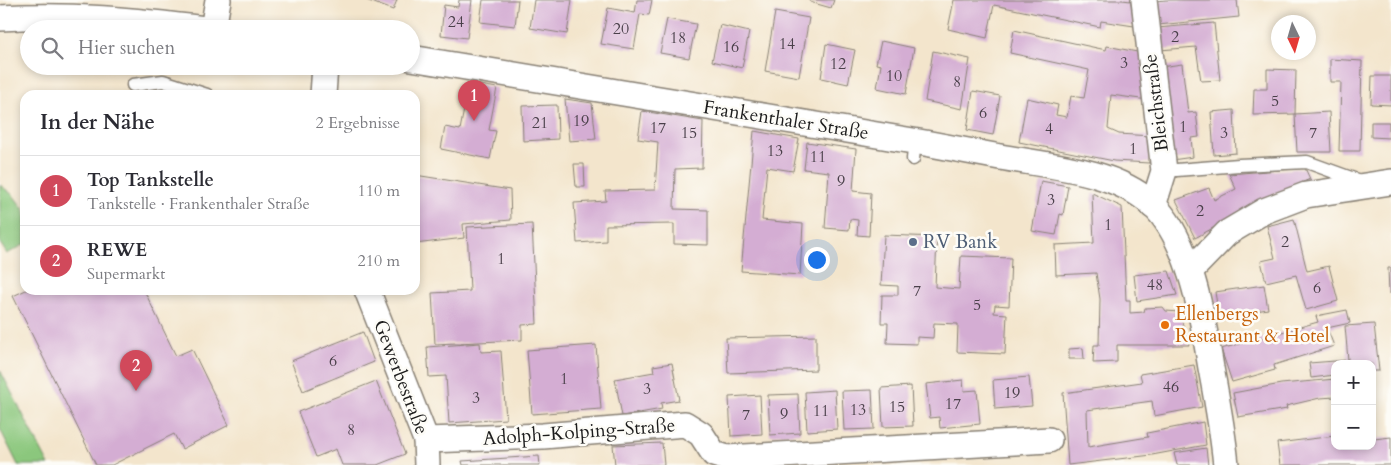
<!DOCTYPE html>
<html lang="de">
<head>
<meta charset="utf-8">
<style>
	:root { --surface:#fff; --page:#f7f7f7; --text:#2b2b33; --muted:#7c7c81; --line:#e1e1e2; --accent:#d1495b }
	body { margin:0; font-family:Cardo,serif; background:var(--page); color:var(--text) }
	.controls { position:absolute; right:15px; bottom:15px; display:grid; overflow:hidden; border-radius:10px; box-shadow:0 2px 8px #0003 }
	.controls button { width:45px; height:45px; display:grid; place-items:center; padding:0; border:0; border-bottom:1px solid var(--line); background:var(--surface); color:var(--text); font:25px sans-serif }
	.compass { position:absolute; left:1271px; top:15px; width:45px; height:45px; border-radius:50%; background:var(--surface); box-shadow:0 2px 8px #0003; rotate:175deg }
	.you { position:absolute; left:816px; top:259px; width:18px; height:18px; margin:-12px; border:4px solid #fff; border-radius:50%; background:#1a73e8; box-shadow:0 0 0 8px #1a73e833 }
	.badge { display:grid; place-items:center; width:32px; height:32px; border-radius:50%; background:var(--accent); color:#fff; font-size:16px; font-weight:700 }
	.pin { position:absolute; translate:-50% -41px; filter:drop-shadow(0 1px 2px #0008) }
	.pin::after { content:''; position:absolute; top:26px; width:18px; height:15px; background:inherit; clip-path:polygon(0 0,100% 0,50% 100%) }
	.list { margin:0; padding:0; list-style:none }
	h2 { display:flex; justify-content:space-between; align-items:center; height:65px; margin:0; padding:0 20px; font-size:21px }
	h2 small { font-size:16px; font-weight:400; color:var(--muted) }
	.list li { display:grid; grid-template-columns:32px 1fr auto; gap:15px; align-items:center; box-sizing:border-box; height:70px; padding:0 20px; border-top:1px solid var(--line) }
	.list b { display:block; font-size:19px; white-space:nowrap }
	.list p { margin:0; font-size:16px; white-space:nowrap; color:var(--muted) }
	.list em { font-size:16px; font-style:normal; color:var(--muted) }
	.icon { flex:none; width:28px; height:28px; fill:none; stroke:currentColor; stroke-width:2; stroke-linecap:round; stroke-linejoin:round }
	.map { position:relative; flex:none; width:1391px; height:465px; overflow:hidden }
	.search { position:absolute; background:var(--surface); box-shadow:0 2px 8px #0003; left:20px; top:20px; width:400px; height:55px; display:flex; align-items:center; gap:12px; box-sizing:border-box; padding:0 18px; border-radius:28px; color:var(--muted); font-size:19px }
	.panel { position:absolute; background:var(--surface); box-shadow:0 2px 8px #0003; left:20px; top:90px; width:400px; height:205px; border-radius:15px }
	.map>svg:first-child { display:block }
	.green { fill:#8bc77d; stroke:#54724c }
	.building { fill:#d4add3 }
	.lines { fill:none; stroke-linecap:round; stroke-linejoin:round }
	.lane-casing { stroke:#888074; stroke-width:15 }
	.street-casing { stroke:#888074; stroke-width:28 }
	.lane { stroke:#fff; stroke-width:12 }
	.street { stroke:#fff; stroke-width:25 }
	.service-dot { fill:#5c6f8a; stroke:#fdfcf7; stroke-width:2 }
	.food-dot { fill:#e8710a; stroke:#fdfcf7; stroke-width:2 }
	.labels { text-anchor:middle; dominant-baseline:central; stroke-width:5; stroke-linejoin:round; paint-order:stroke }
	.number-label { font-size:16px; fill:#4a404a }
	.street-label { font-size:19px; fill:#1c1c1c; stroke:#fdfcf7 }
	.service-label { font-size:19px; fill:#4e5e75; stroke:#fdfcf7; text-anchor:start }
	.food-label { font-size:19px; fill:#c56008; stroke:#fdfcf7; text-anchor:start }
</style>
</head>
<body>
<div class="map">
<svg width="1391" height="465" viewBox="0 0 1391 465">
	<rect width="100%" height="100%" fill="#fdfcf7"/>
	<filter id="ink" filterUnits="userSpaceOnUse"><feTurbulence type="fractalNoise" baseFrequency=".02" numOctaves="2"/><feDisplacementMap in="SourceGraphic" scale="10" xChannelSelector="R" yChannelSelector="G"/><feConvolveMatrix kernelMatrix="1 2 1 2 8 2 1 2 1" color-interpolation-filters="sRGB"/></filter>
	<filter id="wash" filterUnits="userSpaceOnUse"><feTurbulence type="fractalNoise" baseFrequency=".0096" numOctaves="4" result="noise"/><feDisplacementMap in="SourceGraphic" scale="20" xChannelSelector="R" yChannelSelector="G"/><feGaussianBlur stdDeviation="1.12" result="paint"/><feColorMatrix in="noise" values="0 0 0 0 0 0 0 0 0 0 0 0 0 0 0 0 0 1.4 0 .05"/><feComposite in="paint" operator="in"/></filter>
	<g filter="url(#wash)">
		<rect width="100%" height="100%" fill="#f3e5cc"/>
		<g class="green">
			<path d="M0,185L13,195L25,211V244L7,254L0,243Z"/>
			<path d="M0,370L49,465H18L0,429Z"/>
		</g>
		<g id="blocks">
			<g class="building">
				<path d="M366,0H397L393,10Z"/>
				<path d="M459,0H472L467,38L441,35L444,5L458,7Z"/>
				<path d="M483,0H518L515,26L480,22Z"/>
				<path d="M534,0H572L567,34L530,28Z"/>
				<path d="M637,0H652L649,15L640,14L634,49L601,44L608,8L635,13Z"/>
				<path d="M810,0H834L831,8L810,2Z"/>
				<path d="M954,0H1122L1131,1L1134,26L1101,21L1100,27L994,5L987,38L948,29Z"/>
				<path d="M1166,0H1237L1239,17L1158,25L1155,1Z"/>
				<path d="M775,12L809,18L799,77L765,71Z"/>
				<path d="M667,19L696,24L689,58L660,53Z"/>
				<path d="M1214,23L1220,80L1201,81L1196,47L1160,50L1157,28Z"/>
				<path d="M720,25L749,32L742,68L712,61Z"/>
				<path d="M1014,30L1106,50L1107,46L1142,53L1148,100L1111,95L1108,129L1119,134L1151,136L1149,163L1114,161L1019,142L1027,98L1058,105L1056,115L1067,117L1071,96L1084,98L1089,70L1010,53Z"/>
				<path d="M881,41L914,48L906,94L877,88L881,65L876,64Z"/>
				<path d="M826,44L855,50L848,84L821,78Z"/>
				<path d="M933,51L970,59L962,109L925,101Z"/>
				<path d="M1330,59L1362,61L1360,151H1339L1341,82H1330Z"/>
				<path d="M1182,64L1188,113L1196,112L1199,137L1191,138L1193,157L1172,160L1161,67Z"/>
				<path d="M1267,69L1296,70L1295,114L1253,115L1254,89H1267Z"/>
				<path d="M1372,76H1391V105L1371,104Z"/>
				<path d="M469,83L497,88L489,130L496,131L490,159L441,149L445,127L460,130Z"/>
				<path d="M973,91L1000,96L993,135L967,130Z"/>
				<path d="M565,99L592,103L596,139L569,141Z"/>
				<path d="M557,105L558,139L523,141L522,106Z"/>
				<path d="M1234,110L1236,153L1214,155L1211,112Z"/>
				<path d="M642,111L703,121L702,168L675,169L674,209L708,210V245L674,244V224L606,225V241L577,243L574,203L606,201L605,191L655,190L658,142L638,139Z"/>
				<path d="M1329,112L1331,152H1297L1295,114Z"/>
				<path d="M1371,122H1389V138L1371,137Z"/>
				<path d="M754,131L799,139L793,171L767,167L762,220L803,224L800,275L741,271Z"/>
				<path d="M807,142L856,149L853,191L871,193L869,236L857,235L858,220L850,219L849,230L825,228L829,172L804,169Z"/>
				<path d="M574,164H584L585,187H576Z"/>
				<path d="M1305,168L1310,179L1267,198L1195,238L1176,200L1209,188L1214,200L1236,189L1229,174Z"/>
				<path d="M415,175L510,190L511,220L463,224L464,238L415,244Z"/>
				<path d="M1041,181L1068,186L1063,215L1060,214L1056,235L1032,231Z"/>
				<path d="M1092,193L1122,207L1126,300H1130V313L1144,312L1145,308L1163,307L1166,311L1179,312L1189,345H1117V362L1093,363L1094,345H1099L1100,299L1096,273L1056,275L1055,245L1094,243Z"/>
				<path d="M1294,219L1307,271L1329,266L1338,301L1306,310L1296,275L1266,282L1261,261L1275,258L1267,226Z"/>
				<path d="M532,224L537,324L522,325V340L435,344L432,293L470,291L467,227Z"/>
				<path d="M884,235L937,237L935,287L959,289L961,256L1011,258L1009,306L995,305L994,313L1007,314L1005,354L957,352L958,324L934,323L933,338L917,337V344L887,343L888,323H881L882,295H898V286L881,285Z"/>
				<path d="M1388,268H1391V293H1389Z"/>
				<path d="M1169,271L1177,295L1137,301L1134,275Z"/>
				<path d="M1264,285L1268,309L1219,317L1215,292Z"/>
				<path d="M26,290H144L176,356L192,349L229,425L182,449L174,434L112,465H96L13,296Z"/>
				<path d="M1347,310L1350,323L1327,328L1334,346L1274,365L1275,370L1232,382L1221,349L1318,322L1316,316Z"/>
				<path d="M1374,324L1379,371H1372V364H1335V375L1311,378L1309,363L1348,360L1345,326Z"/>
				<path d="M363,332L374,362L303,391L291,361Z"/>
				<path d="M816,336V370L728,373L726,338Z"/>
				<path d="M480,343L481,352L501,351L506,419L449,423L446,376L429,377L427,347Z"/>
				<path d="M596,345L601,409L532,414L527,350Z"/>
				<path d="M1083,348L1084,359H1069V349Z"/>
				<path d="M672,363L679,400L661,403L662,409L622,416L615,379L654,372L653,366Z"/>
				<path d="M1194,365L1202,407L1154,416L1152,401L1087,410L1088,447L1148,437L1147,433L1203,422L1206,445L1152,455L1068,465L1063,393L1142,382L1140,374Z"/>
				<path d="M1029,377L1032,406L995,409L993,380Z"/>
				<path d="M1335,379V397L1320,398L1286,406L1287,409L1238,417L1233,393L1281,384Z"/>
				<path d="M963,380L964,391L977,390L980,424L940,428L939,417L930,418L926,384Z"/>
				<path d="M376,381L405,454L377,465H342L336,449L316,457L298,412Z"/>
				<path d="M911,386L913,426L883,427L881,388Z"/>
				<path d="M835,390L837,429L807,431L805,392Z"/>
				<path d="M872,390L874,429L844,430L842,391Z"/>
				<path d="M798,394L800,433L770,435L768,395Z"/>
				<path d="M760,395L762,434L731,436L729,397Z"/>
				<path d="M1335,436V446H1372V443H1375L1374,439L1391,437V465H1280L1277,443Z"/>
				<path d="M662,443L664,465H615L613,445Z"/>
				<path d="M1206,448L1208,465H1177L1174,453Z"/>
				<path d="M539,456L540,465H463L462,461Z"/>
			</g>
		</g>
	</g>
	<g filter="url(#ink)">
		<use href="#blocks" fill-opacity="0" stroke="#888074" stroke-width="1"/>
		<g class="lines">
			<g class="lane-casing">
				<g id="lane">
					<path d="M133,85L163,81L207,95"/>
					<path d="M913,159L915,141"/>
					<path d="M1164,171L1239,165L1307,162L1362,182"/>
				</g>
			</g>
			<g class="street-casing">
				<g id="street">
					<path d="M1144,0L1164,171L1153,206"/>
					<path d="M0,18C71,14 135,20 205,29"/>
					<path d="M213,29L218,0"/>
					<path d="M411,58C556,82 702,106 847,130C898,138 949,147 1000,157C1050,166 1112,169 1152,204C1190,239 1203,319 1211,368C1217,400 1223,432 1226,465"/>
					<path d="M323,95L325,66"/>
					<path d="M1190,271L1227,233L1264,211L1306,195L1391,182"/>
					<path d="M367,290L426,440L427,465"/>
					<path d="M426,440L543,436L685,424L701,434L714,454L727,458L1049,440"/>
				</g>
			</g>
			<use href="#lane" class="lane"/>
			<use href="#street" class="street"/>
		</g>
	</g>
	<circle class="service-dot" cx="913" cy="242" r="5"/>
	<circle class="food-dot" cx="1165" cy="325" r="5"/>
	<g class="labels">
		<g class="number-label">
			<text x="456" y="22">24</text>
			<text x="621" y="29">20</text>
			<text x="1175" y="37">2</text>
			<text x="678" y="38">18</text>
			<text x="787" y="44">14</text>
			<text x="731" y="47">16</text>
			<text x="1124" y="63">3</text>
			<text x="838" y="64">12</text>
			<text x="894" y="76">10</text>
			<text x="957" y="82">8</text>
			<text x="1275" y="101">5</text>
			<text x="983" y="113">6</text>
			<text x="581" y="121">19</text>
			<text x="540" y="123">21</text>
			<text x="1183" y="127">1</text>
			<text x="658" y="128">17</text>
			<text x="1049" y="129">4</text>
			<text x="689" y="133">15</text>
			<text x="1224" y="133">3</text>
			<text x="1313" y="133">7</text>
			<text x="1133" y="149">1</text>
			<text x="775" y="151">13</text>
			<text x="818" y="157">11</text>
			<text x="841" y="181">9</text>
			<text x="1051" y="200">3</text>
			<text x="1200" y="211">2</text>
			<text x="1108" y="225">1</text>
			<text x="1285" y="242">2</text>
			<text x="501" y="259">1</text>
			<text x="1155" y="285">48</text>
			<text x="1317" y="288">6</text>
			<text x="917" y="291">7</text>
			<text x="977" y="305">5</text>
			<text x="333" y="361">6</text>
			<text x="564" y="379">1</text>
			<text x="1171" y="387">46</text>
			<text x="647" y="389">3</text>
			<text x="1012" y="393">19</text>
			<text x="476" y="398">3</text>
			<text x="953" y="404">17</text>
			<text x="897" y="407">15</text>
			<text x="858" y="410">13</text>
			<text x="821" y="411">11</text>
			<text x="784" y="414">9</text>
			<text x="746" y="415">7</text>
			<text x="351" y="430">8</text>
		</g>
		<g class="street-label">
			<text transform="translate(1156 103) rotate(-97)">Bleichstraße</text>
			<text transform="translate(786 120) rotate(9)">Frankenthaler Straße</text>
			<text transform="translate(401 377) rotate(69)">Gewerbestraße</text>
			<text transform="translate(579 432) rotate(-4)">Adolph-Kolping-Straße</text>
		</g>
		<g class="service-label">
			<text x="923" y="242">RV Bank</text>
		</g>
		<g class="food-label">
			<text x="1175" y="314">Ellenbergs<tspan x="1175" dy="22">Restaurant &amp; Hotel</tspan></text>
		</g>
	</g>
</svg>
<div class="controls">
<button>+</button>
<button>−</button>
</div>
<svg class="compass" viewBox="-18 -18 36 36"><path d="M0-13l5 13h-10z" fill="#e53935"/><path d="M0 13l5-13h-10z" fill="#7c7c81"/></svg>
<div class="you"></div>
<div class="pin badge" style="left:474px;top:121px">1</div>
<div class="pin badge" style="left:136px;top:391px">2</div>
<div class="search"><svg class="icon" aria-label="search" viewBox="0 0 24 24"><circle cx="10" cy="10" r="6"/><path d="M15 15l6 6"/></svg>Hier suchen</div>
<section class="panel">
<h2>In der Nähe<small>2 Ergebnisse</small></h2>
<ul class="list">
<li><span class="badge">1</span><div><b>Top Tankstelle</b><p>Tankstelle · Frankenthaler Straße</p></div><em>110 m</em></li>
<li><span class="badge">2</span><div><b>REWE</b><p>Supermarkt</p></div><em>210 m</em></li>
</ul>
</section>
</div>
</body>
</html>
